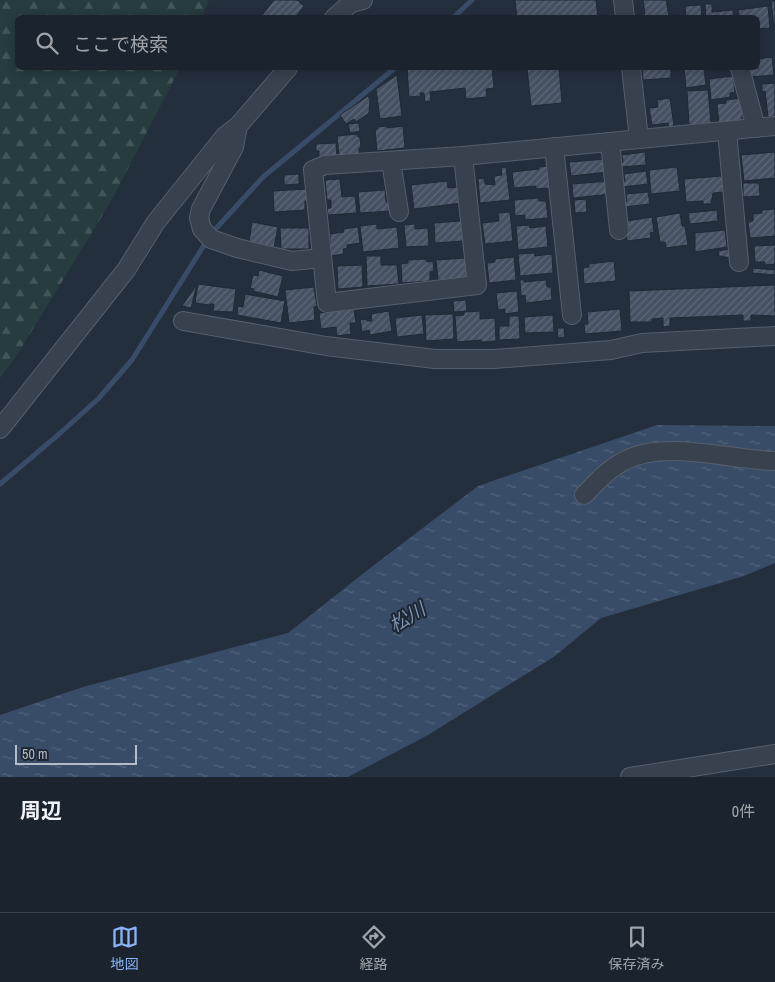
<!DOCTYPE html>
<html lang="ja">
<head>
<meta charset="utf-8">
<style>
	:root { --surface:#1b232e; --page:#282f3a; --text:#f1f3f6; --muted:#a0a4aa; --line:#39404a; --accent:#8ab4f8 }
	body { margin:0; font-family:"Archivo Narrow","Noto Sans JP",sans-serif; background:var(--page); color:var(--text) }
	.scale { position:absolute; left:15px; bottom:12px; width:122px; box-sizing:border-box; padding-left:5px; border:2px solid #b4bcc9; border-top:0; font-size:14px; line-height:18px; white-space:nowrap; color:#b4bcc9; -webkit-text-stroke:4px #1d2633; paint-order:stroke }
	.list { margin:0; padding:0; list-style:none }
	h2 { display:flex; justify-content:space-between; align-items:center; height:65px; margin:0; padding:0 20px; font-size:21px }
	h2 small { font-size:16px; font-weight:400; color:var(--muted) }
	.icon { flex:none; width:28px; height:28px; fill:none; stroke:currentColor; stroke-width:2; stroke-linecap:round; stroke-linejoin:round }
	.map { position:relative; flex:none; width:775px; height:777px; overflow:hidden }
	.search { position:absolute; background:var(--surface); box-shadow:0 2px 12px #0003; left:15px; right:15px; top:15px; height:55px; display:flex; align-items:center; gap:12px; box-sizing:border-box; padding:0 18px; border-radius:8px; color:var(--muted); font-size:19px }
	.sheet { height:135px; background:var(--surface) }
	nav { display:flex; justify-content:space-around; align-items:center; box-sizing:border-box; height:70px; border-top:1px solid var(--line); background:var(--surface); font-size:14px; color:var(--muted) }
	nav a { display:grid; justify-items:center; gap:2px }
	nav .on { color:var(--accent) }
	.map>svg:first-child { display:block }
	.forest { fill:url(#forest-firs) }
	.water { fill:url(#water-ripples) }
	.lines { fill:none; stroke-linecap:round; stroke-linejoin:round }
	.stream { stroke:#394c67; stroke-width:5 }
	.building { fill:url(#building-hatch); stroke:#1f2835 }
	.minor-casing { stroke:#565f6c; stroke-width:20 }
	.minor { stroke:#38414e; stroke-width:18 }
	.labels { text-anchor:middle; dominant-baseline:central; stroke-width:4; stroke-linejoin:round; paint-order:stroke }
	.water-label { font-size:19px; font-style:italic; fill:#7c92b1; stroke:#1d2633 }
</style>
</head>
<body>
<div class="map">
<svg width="775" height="777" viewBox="0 0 775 777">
	<defs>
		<pattern id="forest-firs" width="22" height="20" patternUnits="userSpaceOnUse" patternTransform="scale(1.25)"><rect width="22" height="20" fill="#263c3f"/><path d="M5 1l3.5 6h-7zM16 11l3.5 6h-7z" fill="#435659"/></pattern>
		<pattern id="water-ripples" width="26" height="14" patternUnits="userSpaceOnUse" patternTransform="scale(1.25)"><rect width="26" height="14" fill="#394c67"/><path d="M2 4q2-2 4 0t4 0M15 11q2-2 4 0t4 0" fill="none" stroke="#53647b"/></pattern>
		<pattern id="building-hatch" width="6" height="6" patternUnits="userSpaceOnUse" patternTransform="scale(1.25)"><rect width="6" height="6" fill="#455162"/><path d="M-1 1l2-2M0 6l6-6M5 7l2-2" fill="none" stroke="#5d6877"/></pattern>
	</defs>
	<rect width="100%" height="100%" fill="#242f3e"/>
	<path class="forest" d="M0,0H209L202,17L18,18V68H180L110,203L17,355L0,378Z"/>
	<path class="water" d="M657,425L775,426V563L744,576L601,618L555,656L428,735L348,777H0V715L83,687L288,633L369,569L478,486Z"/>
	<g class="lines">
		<g class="stream">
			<path d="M453,18L472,0"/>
			<path d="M0,484L58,435L98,399L132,360L211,234L263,177L395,68"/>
		</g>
	</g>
	<g class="building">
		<path d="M274,0H297L304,6L295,18H260Z"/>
		<path d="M515,0H596L598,18H517Z"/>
		<path d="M643,0H666L669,16L659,18H635V15L645,14Z"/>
		<path d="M771,1H775V26H774Z"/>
		<path d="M705,4H712V12L733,10L734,18H706Z"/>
		<path d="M701,5L702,18H686L685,6Z"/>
		<path d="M768,6L770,28L758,29V18H739L738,10Z"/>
		<path d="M772,57L774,75L751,77V73H747L746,68H758V59Z"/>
		<path d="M407,68H492L494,88L486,89L487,97L466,99L465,88L430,92L431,101L425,102L424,93H420L421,96L409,97Z"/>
		<path d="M527,68H559L562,103L531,106Z"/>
		<path d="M642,68H671V78L643,80Z"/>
		<path d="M684,68H704L706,85L686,88Z"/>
		<path d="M397,75L402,116L380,119L376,89Z"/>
		<path d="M733,76L735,92L730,93V97L711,100L709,79Z"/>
		<path d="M775,83V116L768,117L765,91L762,92V84Z"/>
		<path d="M708,90L711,123L689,125L687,91Z"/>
		<path d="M368,96L370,100L369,113L356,122L354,119L346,124L340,115Z"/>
		<path d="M670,98L674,126L669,127L668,123L652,125L649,108L658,107L657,100Z"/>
		<path d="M741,98L743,113L741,121L719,124L717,104L726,103V100Z"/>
		<path d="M359,123L360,131L350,133L348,124Z"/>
		<path d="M387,126V128L403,126L405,148L377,151L375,129H378L377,127Z"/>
		<path d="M357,134L358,137H360L361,148H359V154L339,156L337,136Z"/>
		<path d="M336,143L337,158L319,159V151H316V144Z"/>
		<path d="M645,152L646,165L621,167L620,162H623L622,155Z"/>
		<path d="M775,152V178L744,181L741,155Z"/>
		<path d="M607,159L608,172L571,176L569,162Z"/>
		<path d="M549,166L551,188L536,189V186L514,188L512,172L539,169V167Z"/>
		<path d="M506,167L510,200L480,203L478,179L484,178L485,184L495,185L494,176L502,175L501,168Z"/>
		<path d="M677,167L680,191L651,194L649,170Z"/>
		<path d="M646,171L648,184L622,187V182L625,181L624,174Z"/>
		<path d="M299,174V184L284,185V175Z"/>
		<path d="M722,176L724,192L713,193L711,204H703V201L686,202L684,179Z"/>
		<path d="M340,179L342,197L355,196L357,213L328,215L327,208H331V200H327L325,180Z"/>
		<path d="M447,181L448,188L460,187L462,203L414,209L411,185Z"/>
		<path d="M610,181L611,194L573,198L572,184Z"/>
		<path d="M743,183H759L760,196L743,197Z"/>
		<path d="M307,189L308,201H305V210L274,212L273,191Z"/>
		<path d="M385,190L386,202H390L391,211L360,213L358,192Z"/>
		<path d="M648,192L650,204L624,207V202L627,201L626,194Z"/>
		<path d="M539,198V201H546L548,218L525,220V215L515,216L514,200Z"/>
		<path d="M586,199L587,212L575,213L574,200Z"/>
		<path d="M775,209V236L750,238L748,222L753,221V214L762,213V210Z"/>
		<path d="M717,210L718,221L690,224L688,213Z"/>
		<path d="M510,212L513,241L485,244L482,223L499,221L498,213Z"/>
		<path d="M680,213L682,226H685L688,245L666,248L665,242H660L656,217Z"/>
		<path d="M652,217L654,232L650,233L651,238L627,241L626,232L629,231L627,221Z"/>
		<path d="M461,221L463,241L435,243L434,223Z"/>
		<path d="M252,222L278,227L274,247L249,242Z"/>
		<path d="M377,224V229L397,227L399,248L363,252L360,226Z"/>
		<path d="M415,224V229L428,228L429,246L406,247L404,225Z"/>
		<path d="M529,225L530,228L546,226L548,247L518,250L516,226Z"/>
		<path d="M358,227L360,243L347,245V248L343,249L344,254L331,256L330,234L344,232L343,229Z"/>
		<path d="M280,228H309V249H281Z"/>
		<path d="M725,230L727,247L695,252V233Z"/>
		<path d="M775,245V264L765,265V262H755L754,246Z"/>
		<path d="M730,249L731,258L719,256L718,251Z"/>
		<path d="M534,253L535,256L552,254L553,273L520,276L518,254Z"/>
		<path d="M366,256H381V265H397L399,284L367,286Z"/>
		<path d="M514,257L516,280L489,283L487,263L495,262V259Z"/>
		<path d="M465,258L467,279L438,280L436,260Z"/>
		<path d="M426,259L427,262L433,261L434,271L430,272V281L402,283L401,264L408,263V260Z"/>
		<path d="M614,261L616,281L584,284L583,268L589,267V264Z"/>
		<path d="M362,265L363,287L338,289L337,266Z"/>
		<path d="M753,268L775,270V275L752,273Z"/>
		<path d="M259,270L283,276L278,297L253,291L254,289L250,288L253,275L258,276Z"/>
		<path d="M520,280H524V282L546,280L547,287H551L552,300L526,303L525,295L521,296Z"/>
		<path d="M197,284L191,308L182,306Z"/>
		<path d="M198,284L236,289L233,312L213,311L214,304H210L209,305L195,303Z"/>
		<path d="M775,285V316L751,315V321H743V315L670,318V326L663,327V318L652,319V322H630L629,291Z"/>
		<path d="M314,287L317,306L314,307L315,320L289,323L285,290Z"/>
		<path d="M517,291L519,312L505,314V309L498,310L496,293Z"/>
		<path d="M245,294L285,301L281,323L237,315L238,306L243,307Z"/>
		<path d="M466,300L467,311L454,312L453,301Z"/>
		<path d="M354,309L356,323H350L351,334L337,336L336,327L321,329L319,313Z"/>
		<path d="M620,309L622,331L585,334L584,324H588L587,312Z"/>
		<path d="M389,311L392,331L370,335L369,330L362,332L360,320L367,319V321H372L371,314Z"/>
		<path d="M480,311V319L495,318L496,341L481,342V340L457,342L455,316L464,315V312Z"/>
		<path d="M453,314L454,339L426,341L425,315Z"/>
		<path d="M422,315L424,334L397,337L395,318Z"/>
		<path d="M553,315L554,332L525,333L524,317Z"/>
		<path d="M509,316H519L520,339L499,340V326H509Z"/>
		<path d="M557,328H564L565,337L558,338Z"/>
	</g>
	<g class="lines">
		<g class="minor-casing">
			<g id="minor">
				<path d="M623,0L625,18"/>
				<path d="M334,18L351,3L363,0"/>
				<path d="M631,68L639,139"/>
				<path d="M740,68L756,128"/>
				<path d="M238,126L234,147L201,209L199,218L202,229L211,239L237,248L292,261L322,258"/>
				<path d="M727,131L739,262"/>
				<path d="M610,142L619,230"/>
				<path d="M554,147L572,315"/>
				<path d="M463,156L477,285L327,303L313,170L325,165L463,156L775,126"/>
				<path d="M391,161L399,212"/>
				<path d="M183,321L326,346L435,359H494L611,350L642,343L775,336"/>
				<path d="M0,429L126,270L156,222L225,136L238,126L288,68"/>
				<path d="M584,495C596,483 608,469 624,461C665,439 729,460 775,461"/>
				<path d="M630,777L775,754"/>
			</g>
		</g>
		<use href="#minor" class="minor"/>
	</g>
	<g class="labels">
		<g class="water-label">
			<text transform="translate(407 617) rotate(-31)">松川</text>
		</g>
	</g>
</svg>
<div class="scale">50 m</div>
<div class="search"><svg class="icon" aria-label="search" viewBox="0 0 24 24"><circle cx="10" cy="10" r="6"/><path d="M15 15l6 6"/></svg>ここで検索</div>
</div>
<section class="sheet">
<h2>周辺<small>0件</small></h2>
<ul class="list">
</ul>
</section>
<nav>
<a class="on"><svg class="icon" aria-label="map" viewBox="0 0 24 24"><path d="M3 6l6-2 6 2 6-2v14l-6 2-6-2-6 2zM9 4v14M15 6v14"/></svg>地図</a>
<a><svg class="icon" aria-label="directions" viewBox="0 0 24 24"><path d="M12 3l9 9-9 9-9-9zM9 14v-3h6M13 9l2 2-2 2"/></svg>経路</a>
<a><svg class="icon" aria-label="saved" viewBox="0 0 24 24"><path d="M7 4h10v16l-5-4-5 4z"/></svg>保存済み</a>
</nav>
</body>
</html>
